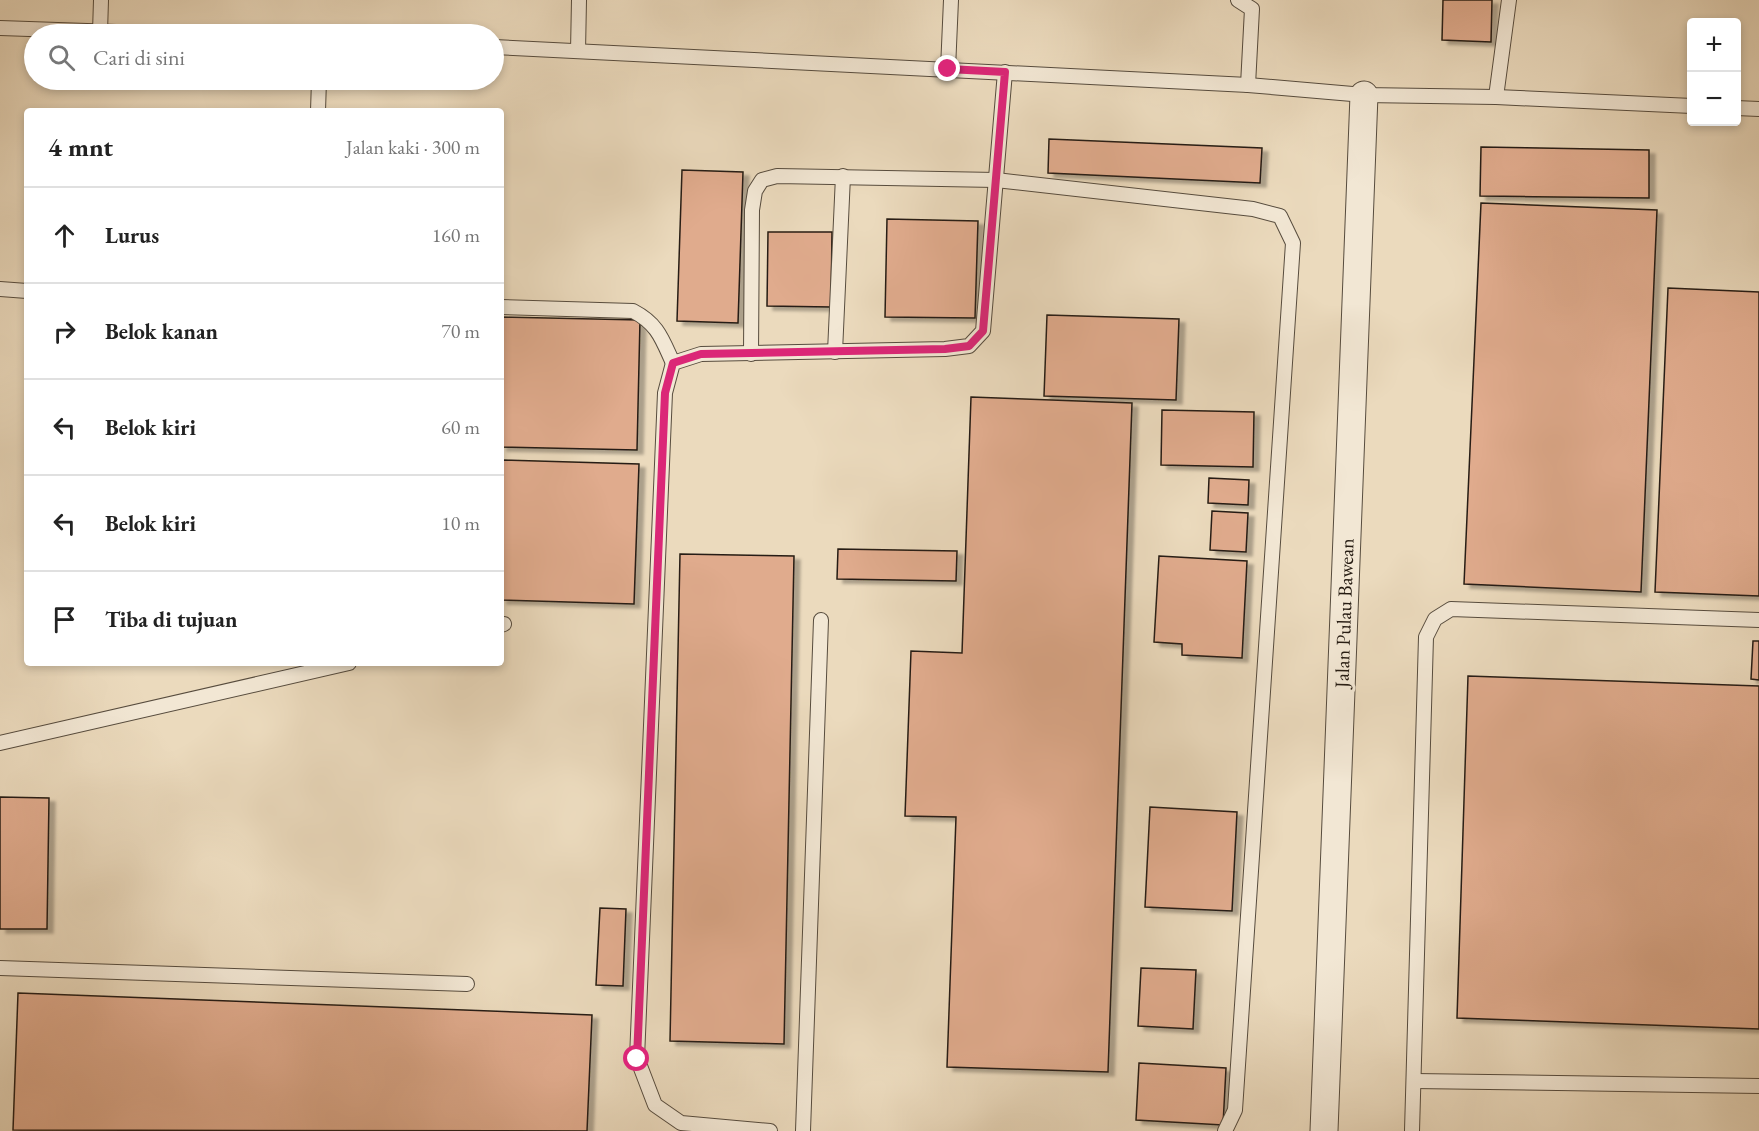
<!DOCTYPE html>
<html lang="id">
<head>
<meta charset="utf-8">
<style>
	:root { --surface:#fff; --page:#f2f2f2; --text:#222; --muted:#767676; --line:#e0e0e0 }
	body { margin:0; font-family:"EB Garamond",serif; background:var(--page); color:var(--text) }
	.controls { position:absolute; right:18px; top:18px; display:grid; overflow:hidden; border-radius:6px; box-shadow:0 3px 9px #0003 }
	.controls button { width:54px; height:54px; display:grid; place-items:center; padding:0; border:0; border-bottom:2px solid var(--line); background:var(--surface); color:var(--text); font:30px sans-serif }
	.stop { position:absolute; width:18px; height:18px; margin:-14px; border:4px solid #db2777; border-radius:50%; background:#fff }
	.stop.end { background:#db2777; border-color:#fff; box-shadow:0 2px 6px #0008 }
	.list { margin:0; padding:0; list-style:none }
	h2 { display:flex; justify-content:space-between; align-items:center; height:78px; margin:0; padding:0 24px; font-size:26px }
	h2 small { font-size:20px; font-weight:400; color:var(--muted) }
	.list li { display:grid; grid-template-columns:39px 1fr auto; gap:18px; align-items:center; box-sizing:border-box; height:96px; padding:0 24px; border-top:2px solid var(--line) }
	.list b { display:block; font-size:22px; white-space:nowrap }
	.list em { font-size:20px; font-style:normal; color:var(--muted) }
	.icon { flex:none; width:33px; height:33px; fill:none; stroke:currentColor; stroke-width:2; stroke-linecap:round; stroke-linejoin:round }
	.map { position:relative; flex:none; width:1759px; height:1131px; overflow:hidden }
	.search { position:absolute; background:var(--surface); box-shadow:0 3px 9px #0003; left:24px; top:24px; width:480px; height:66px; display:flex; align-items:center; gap:15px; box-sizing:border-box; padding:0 21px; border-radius:33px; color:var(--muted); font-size:22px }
	.panel { position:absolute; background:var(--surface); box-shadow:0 3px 9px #0003; left:24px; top:108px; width:480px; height:558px; border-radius:6px }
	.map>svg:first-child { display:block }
	.building { fill:#e0ab8d; stroke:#261c13; stroke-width:1.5; filter:url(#shadow) }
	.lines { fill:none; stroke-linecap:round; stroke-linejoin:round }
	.lane-casing { stroke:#574c3e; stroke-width:16 }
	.street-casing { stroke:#574c3e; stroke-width:29 }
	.lane { stroke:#f2e7d4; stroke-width:14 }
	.street { stroke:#f2e7d4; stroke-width:27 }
	.route { stroke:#db2777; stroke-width:8 }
	.labels { text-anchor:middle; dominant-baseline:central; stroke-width:6; stroke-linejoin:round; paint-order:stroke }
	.street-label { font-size:20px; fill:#261c13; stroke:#f2e7d4 }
</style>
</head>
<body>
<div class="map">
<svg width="1759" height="1131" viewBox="0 0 1759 1131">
	<defs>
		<filter id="shadow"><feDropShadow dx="6" dy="4" stdDeviation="1.5" flood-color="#0004"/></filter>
	</defs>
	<rect width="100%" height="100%" fill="#ebdabd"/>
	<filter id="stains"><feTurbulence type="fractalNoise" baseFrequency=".00333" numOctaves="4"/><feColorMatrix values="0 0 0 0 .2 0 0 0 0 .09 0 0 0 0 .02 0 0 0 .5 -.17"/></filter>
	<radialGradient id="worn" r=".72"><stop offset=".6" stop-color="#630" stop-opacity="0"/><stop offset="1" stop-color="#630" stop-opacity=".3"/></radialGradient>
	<g class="building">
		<path d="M1443,0H1492L1491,42L1442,40Z"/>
		<path d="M1049,139L1262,148L1260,183L1048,173Z"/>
		<path d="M1481,147L1649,150V198L1480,196Z"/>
		<path d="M682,170L743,172L738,323L677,321Z"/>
		<path d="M1481,203L1657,210L1641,592L1464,584Z"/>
		<path d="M887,219L978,221L975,318L885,317Z"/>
		<path d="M768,232H832L831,307L767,306Z"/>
		<path d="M1668,288L1759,292V596L1655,592Z"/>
		<path d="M1047,315L1179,319L1176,400L1044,396Z"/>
		<path d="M501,317L640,320L637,450L501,447Z"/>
		<path d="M971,397L1132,403L1108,1072L947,1067L956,817L905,816L911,651L962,653Z"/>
		<path d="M1162,410L1254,412L1253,467L1161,465Z"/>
		<path d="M503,460L639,464L634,604L501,600Z"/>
		<path d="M1209,478L1249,480L1248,505L1208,503Z"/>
		<path d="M1212,511L1248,513L1246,552L1210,550Z"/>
		<path d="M838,549L957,551L956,581L837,579Z"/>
		<path d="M680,554L794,556L784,1044L670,1041Z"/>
		<path d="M1159,556L1247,561L1242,658L1182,655V644L1154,642Z"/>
		<path d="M1753,641H1759V680L1751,679Z"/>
		<path d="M1468,676L1759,686V1029L1457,1018Z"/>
		<path d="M0,797L49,798L47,929H0Z"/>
		<path d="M1150,807L1237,812L1232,911L1145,907Z"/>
		<path d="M600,908L626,909L623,986L596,985Z"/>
		<path d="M1141,968L1196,970L1193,1029L1138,1026Z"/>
		<path d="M18,993L592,1015L587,1131L13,1130Z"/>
		<path d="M1139,1063L1226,1068L1223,1125L1136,1120Z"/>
	</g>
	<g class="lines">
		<g class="lane-casing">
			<g id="lane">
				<path d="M1238,0L1252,9L1248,85"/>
				<path d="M0,28L174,34"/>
				<path d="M100,32L101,0"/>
				<path d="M494,47L1248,85L1364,95L1496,97L1692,106"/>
				<path d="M578,51L579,0"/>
				<path d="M948,69L951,0"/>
				<path d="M1496,97L1509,0"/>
				<path d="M1736,108L1759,109"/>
				<path d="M318,111L319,80"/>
				<path d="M0,289L27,291"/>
				<path d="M501,307L633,311C658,324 662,339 673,363"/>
				<path d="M835,352L843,176"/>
				<path d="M751,354L752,210L755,191L762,180L777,176L996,180L1253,209L1280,216L1293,243L1235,1110L1225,1131"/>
				<path d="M501,625L504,624"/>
				<path d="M0,743L349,663"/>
				<path d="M0,968L467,984"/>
				<path d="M1414,1081L1759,1086"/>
				<path d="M770,1131L681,1123L655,1105L637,1058L665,393L673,363L701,354L945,349L969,346L983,331L1005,72"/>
				<path d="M803,1131L821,620"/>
				<path d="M1412,1131L1426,637L1435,619L1451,609L1759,620"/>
			</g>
		</g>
		<g class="street-casing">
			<path id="street" d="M1324,1131L1364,95"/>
		</g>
		<use href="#lane" class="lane"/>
		<use href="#street" class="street"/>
	</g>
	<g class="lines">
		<path class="route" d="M637,1059L665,393L673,363L701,354L945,349L969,346L983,331L1005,72L948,69"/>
	</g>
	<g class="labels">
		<g class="street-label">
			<text transform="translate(1344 613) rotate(-88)">Jalan Pulau Bawean</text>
		</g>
	</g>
	<rect width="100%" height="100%" filter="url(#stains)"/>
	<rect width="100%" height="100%" fill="url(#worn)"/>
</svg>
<div class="controls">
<button>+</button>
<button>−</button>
</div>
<div class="stop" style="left:637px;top:1059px"></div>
<div class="stop end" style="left:948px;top:69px"></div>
<div class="search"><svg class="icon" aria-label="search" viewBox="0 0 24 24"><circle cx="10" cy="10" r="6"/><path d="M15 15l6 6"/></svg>Cari di sini</div>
<section class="panel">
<h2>4 mnt<small>Jalan kaki · 300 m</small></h2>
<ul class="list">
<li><svg class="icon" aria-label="ahead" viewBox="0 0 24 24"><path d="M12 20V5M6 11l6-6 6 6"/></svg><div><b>Lurus</b></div><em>160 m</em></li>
<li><svg class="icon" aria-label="right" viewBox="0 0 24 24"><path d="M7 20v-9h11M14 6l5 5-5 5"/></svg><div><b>Belok kanan</b></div><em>70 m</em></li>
<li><svg class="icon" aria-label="left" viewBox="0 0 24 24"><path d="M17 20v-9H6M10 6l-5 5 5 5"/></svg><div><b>Belok kiri</b></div><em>60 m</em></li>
<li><svg class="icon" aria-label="left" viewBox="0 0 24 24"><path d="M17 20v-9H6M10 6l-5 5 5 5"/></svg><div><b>Belok kiri</b></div><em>10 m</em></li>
<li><svg class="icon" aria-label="arrive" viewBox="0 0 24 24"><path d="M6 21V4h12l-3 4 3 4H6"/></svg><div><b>Tiba di tujuan</b></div></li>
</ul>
</section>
</div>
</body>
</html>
